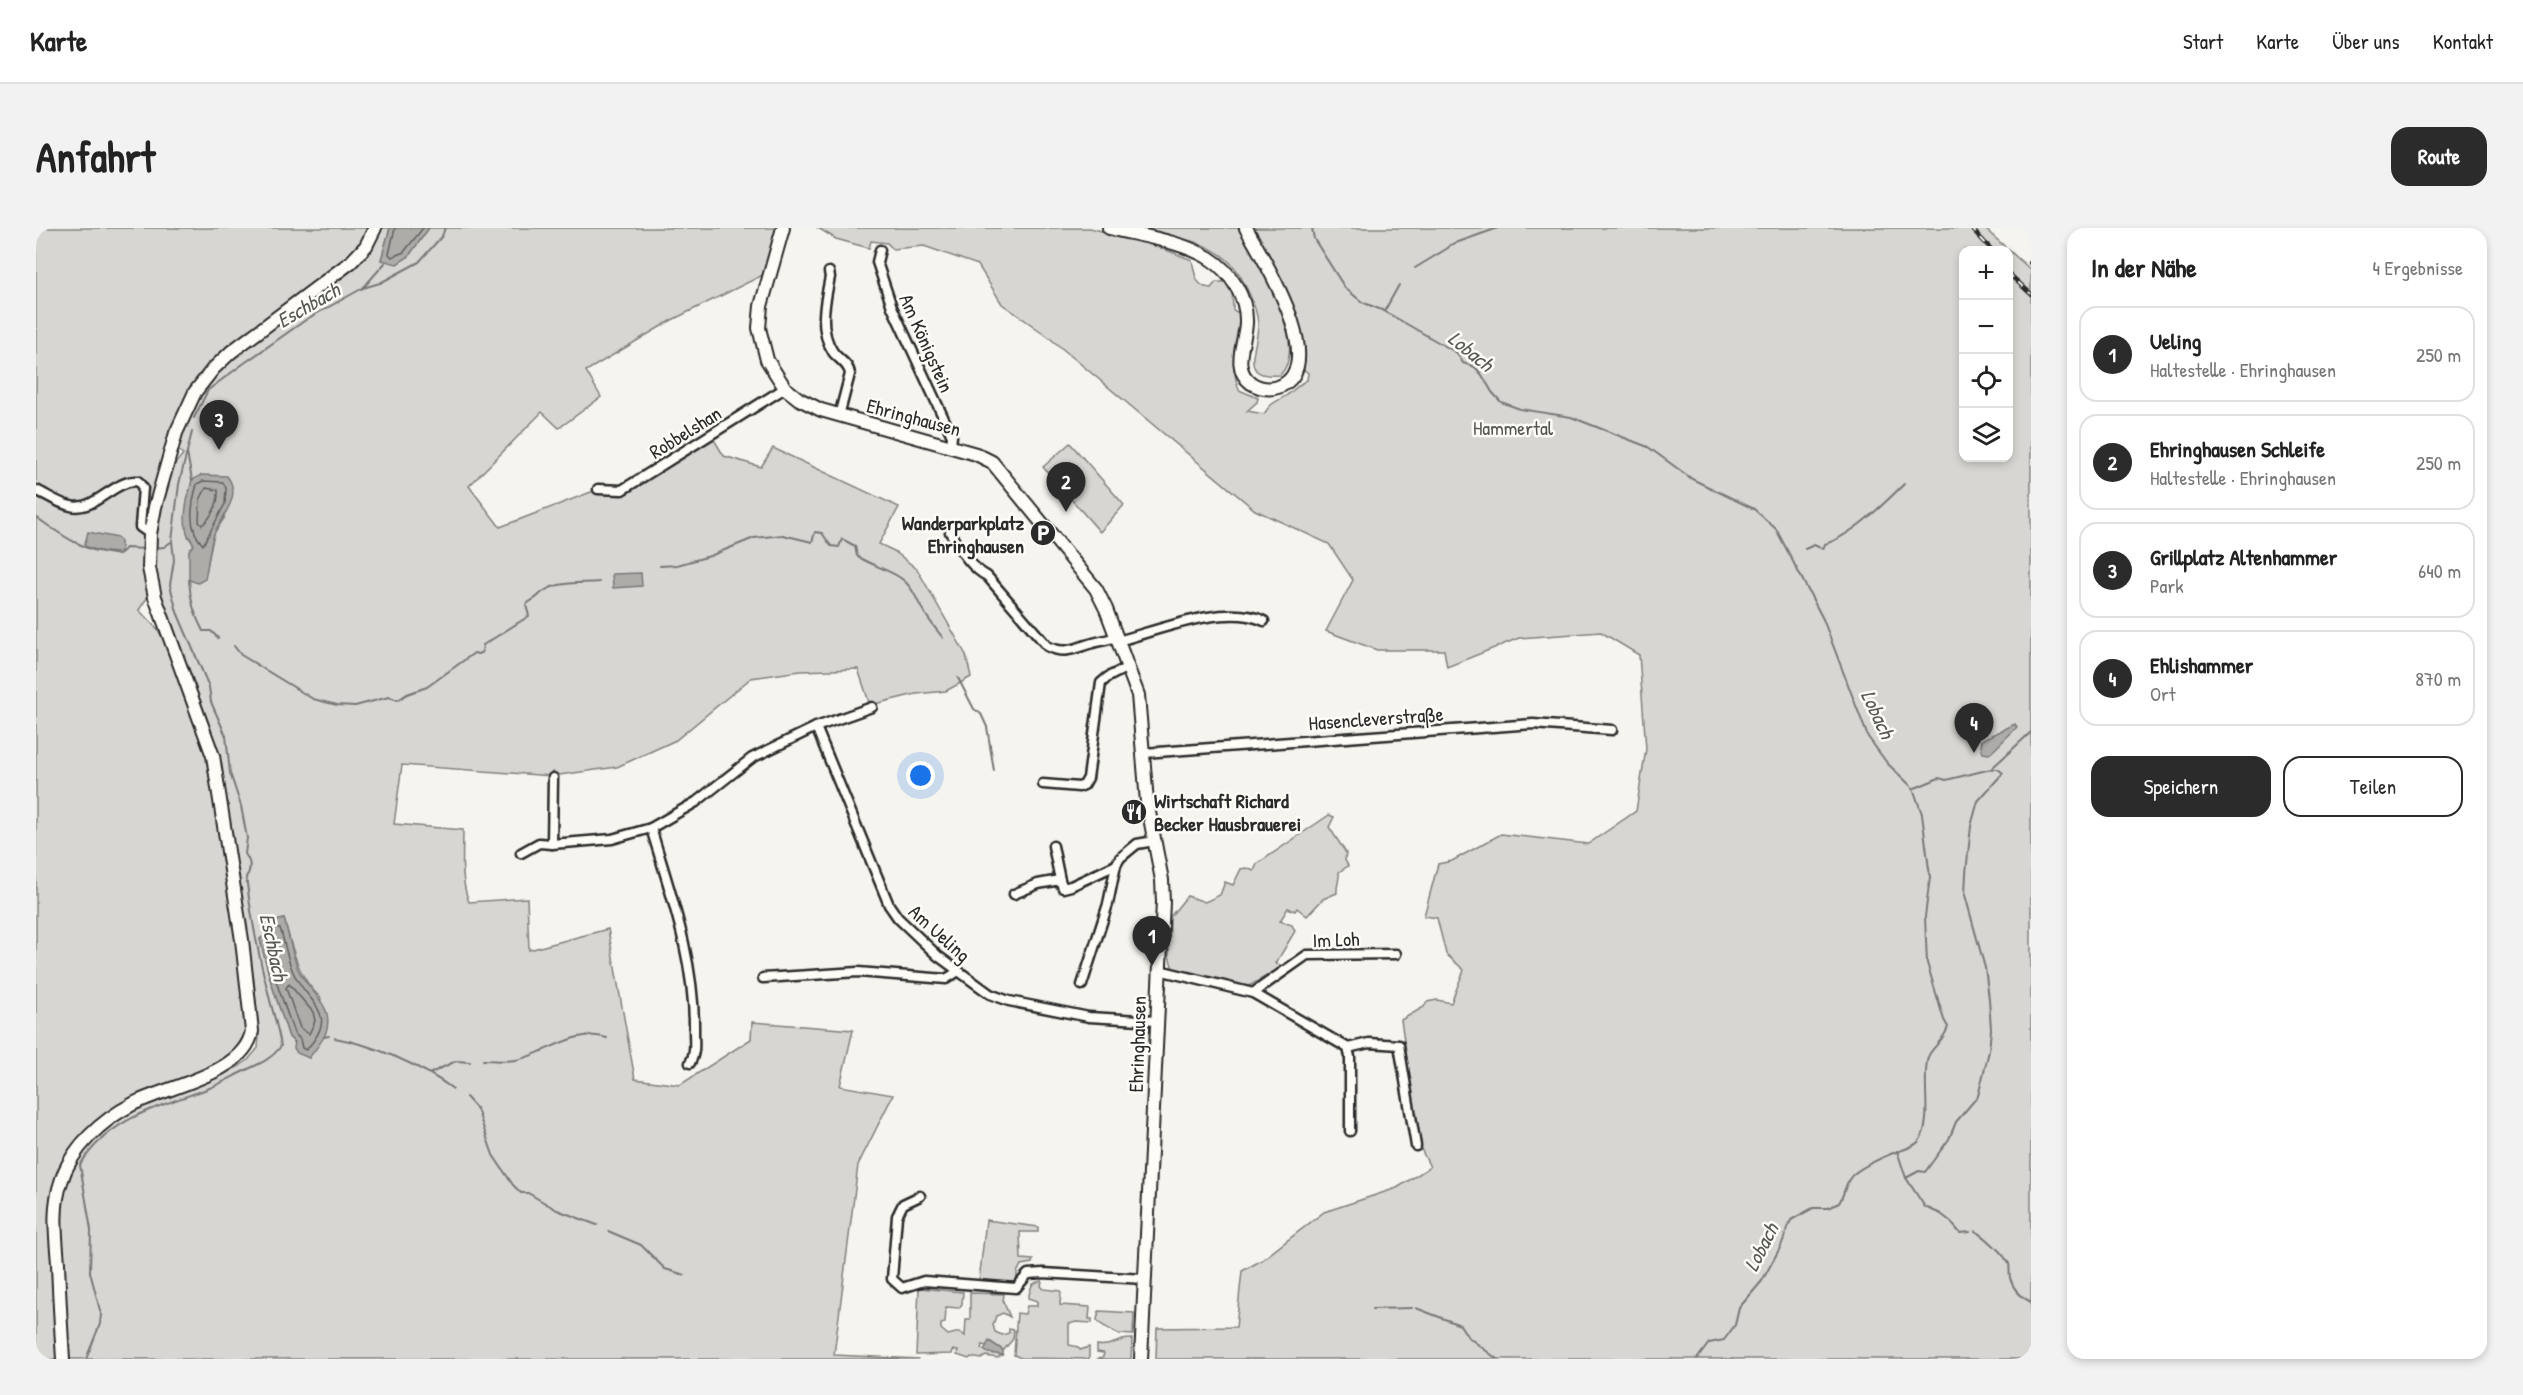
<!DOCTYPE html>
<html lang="de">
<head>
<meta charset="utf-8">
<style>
	:root { --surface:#fff; --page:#f2f2f2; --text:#222; --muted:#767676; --line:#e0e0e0; --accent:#2b2b2b }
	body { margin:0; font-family:"Patrick Hand",sans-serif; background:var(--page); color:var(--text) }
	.controls { position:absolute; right:18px; top:18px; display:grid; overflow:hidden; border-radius:12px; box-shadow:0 3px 9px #0003 }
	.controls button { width:54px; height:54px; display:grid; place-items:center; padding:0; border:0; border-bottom:2px solid var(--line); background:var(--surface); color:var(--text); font:30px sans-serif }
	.you { position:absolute; left:885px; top:548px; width:21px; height:21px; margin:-15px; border:4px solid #fff; border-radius:50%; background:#1a73e8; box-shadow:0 0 0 9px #1a73e833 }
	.badge { display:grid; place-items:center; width:39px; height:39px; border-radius:50%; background:var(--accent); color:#fff; font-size:20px; font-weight:700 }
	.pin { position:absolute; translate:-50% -50px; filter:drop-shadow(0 2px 3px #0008) }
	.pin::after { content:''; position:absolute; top:32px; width:21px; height:18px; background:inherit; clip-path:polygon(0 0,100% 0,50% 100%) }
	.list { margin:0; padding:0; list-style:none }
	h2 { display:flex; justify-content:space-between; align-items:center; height:78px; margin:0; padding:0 24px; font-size:26px }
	h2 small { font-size:20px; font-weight:400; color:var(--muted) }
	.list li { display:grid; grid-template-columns:39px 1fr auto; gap:18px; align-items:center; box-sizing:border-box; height:96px; margin:0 12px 12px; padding:0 12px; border:2px solid var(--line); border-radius:18px }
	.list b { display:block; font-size:22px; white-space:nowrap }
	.list p { margin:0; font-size:20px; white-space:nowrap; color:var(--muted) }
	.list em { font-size:20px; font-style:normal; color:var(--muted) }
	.actions { display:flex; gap:12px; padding:18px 24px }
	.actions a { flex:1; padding:14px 0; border:2px solid var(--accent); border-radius:18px; text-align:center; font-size:21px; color:var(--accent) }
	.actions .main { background:var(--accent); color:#fff }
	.icon { flex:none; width:33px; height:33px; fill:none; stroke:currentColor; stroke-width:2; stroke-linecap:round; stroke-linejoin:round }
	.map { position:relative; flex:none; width:1995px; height:1131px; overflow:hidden; border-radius:18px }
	header { display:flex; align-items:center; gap:36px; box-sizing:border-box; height:84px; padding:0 30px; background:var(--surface); border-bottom:2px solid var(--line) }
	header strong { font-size:28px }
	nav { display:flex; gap:33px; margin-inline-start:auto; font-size:21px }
	.intro { display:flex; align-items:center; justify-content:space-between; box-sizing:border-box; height:144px; padding:0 36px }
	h1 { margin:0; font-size:42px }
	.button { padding:15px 27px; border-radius:18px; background:var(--accent); color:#fff; font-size:21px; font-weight:700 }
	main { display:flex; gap:36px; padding:0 36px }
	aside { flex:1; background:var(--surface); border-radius:18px; box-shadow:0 3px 9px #0003 }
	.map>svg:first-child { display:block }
	.green { fill:#d7d6d2; stroke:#81807e; stroke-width:1.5; fill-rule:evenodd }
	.water { fill:#adaca9; stroke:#797877; stroke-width:1.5 }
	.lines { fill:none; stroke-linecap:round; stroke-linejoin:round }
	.shore { stroke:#5f5f5d; stroke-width:1.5 }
	.stream { stroke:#797877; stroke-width:2 }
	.minor-casing { stroke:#2b2b2b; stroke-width:13 }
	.secondary-casing { stroke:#2b2b2b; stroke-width:16 }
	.minor { stroke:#fdfcf7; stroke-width:8 }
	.secondary { stroke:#fdfcf7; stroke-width:12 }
	.rail-casing { stroke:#2b2b2b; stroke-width:4.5 }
	.rail { stroke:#fdfcf7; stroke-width:2; stroke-dasharray:7; stroke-linecap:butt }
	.labels { text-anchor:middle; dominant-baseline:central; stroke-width:5; stroke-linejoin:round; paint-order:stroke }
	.street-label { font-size:20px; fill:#2b2b2b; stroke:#fdfcf7 }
	.park-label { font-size:20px; fill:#565655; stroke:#fdfcf7 }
	.poi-label { font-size:20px; font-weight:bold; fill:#2b2b2b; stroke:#fdfcf7; text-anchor:end }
	.water-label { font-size:21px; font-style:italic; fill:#585857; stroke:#fdfcf7 }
</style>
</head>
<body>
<header>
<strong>Karte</strong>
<nav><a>Start</a><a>Karte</a><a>Über uns</a><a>Kontakt</a></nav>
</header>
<div class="intro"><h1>Anfahrt</h1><a class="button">Route</a></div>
<main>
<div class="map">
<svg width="1995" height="1131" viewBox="0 0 1995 1131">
	<rect width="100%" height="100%" fill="#f5f4ef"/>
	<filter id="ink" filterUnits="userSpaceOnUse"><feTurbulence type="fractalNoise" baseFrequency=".0167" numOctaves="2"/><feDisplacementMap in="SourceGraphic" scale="12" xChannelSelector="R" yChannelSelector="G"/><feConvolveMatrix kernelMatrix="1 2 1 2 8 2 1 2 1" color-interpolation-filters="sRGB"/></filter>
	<g filter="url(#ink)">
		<g class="green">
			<path d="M0,0H335L318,26L180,133L128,229L113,367L103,382L122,402L136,427L170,516L182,578L211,795C207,816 196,827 178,838L91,873L25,941L22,1131H0Z"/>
			<path d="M344,0H354L345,32L372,29L393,0H742L727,47L634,93L550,143L565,169L523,200L506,184L433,258L464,299L555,264L587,263L677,210L688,228L725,239L737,220L863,279L843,316L858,323L881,341L930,427L935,449L910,463L880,466L834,477L822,441L764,443L715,450L640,512L581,539L516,548L366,537L358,596L427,602C427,626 424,651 433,674L491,670L493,722L572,701L599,851L644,857L715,811L716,794L817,802L804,858L857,867L822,937L798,1127L883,1131H31L24,986C31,892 129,868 202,839L212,832L222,820L223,807L218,753L190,569L172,493L120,355C117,320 120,282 131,249C134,241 142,233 147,226L140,220L157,178L182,143L236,99ZM189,289L178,305L170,344L153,323L158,317L152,308ZM248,691C257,721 261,749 285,770L278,821L273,830L253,809L234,751L224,711Z"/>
			<path d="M782,0H1054L1112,15L1156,32C1159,46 1159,59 1175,60L1180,54H1191L1196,60L1197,82L1205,86C1203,119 1191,126 1203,162L1222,170L1221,174L1211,183L1228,186C1236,173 1239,175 1251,167C1259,162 1262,156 1271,152L1272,145L1267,141C1267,90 1237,45 1216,0H1948L1995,42V1131H1120L1121,1100L1200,1099L1206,1043L1226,1032L1288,984L1361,960L1394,939L1383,917L1365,792L1388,779L1391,774L1401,772L1415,775L1428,742L1410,726L1401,690L1388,688L1402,636L1416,633L1465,606L1552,616L1600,583L1610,521L1603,427L1565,404L1483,410L1411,439L1408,422H1341L1290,403L1317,352L1293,316L1219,282L1010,107L966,76L942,37L888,18L857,21L851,15L835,13L833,20L800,11ZM1928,22H1972V230H1928Z"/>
			<path d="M1095,0H1205C1222,31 1275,116 1244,147C1201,151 1222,121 1222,96C1221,81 1214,66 1207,53C1187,11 1135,8 1095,0Z"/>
			<path d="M1034,215L1088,277L1064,304L1007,239Z"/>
			<path d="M1293,587L1298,589L1293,599L1310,625L1309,632L1312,638L1303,644C1304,652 1300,657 1301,665L1287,671L1271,688L1261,680L1259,683L1252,680L1244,693L1256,697L1259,703L1240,735L1246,739L1215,757L1206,759L1137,741L1133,728L1134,689L1151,668L1169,674L1184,667L1189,654L1197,657L1205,641L1210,640L1218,643L1221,636Z"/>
			<path d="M950,992L1002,999V1004H984L985,1031L997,1032L996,1035L985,1037L981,1045V1054L943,1053Z"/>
			<path d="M1001,1054L1006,1053L1005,1058L1008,1061L1025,1063L1024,1077L1054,1079L1053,1091H1056V1095L1040,1094L1033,1096V1117L1042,1119L1044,1122L1053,1119V1131L985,1130L978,1127L981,1085L989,1086L991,1078H1001V1073L992,1070L996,1057Z"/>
			<path d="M883,1060L927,1064L926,1076L923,1080L910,1079L909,1095L905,1096V1101L912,1107L924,1104L929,1108L930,1091H934V1065L968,1066L967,1073L974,1089L967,1085L960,1088L957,1097L959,1104L966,1107L973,1105V1101L978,1102L977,1111L967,1123L955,1114L952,1118L946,1117L945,1121L967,1127L961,1130L950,1128L945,1131L935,1129L933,1131L921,1127L922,1123L917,1122L916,1126L880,1127Z"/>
			<path d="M1063,1083L1098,1085L1097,1107L1082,1106C1076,1102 1063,1097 1061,1092Z"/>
			<path d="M1096,1111L1095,1131H1061L1067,1129L1068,1125L1061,1124V1117C1075,1120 1082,1110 1096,1111Z"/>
		</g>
		<g class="water">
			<path d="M354,0H393L372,29L361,36L345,32Z"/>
			<path d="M165,247L191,248C208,270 183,289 177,309C173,323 172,337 169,351L162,355L153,352V322L158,317C156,312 153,310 151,305C146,288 152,268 156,252Z"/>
			<path d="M52,304L82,310L85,313V323L81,325L59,323L48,319Z"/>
			<path d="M605,345L606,358L577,360L576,346Z"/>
			<path d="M1979,496L1981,499L1957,523L1953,526L1947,525L1945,519L1946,512Z"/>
			<path d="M248,691C253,707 256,726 262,741C273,766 301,777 289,807C285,815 278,823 273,830L261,825L258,820L259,814L253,809L234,751L224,711L229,708L227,696Z"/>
			<path d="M953,1113L967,1122V1127L952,1125L948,1122Z"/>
		</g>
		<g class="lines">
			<g class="shore">
				<path d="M359,0L353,26L356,29L368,24L387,0"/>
				<path d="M167,253L187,254L190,260L189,276L167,317C151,300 155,278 161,256Z"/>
				<path d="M170,260L182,262C183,275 176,289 166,297L163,294L164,272Z"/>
				<path d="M238,699L244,700C249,715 251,732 258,746C274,778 304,785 270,822L266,820L264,811L258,805L239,750L231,716L235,709V701Z"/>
				<path d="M253,756L277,784L279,793L273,806L264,800L250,760Z"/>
			</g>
			<g class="stream">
				<path d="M1276,0L1278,11L1309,60L1326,74L1348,83L1421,125L1427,135L1439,139L1446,147L1456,164L1465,174L1484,181L1535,189L1612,219L1656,251L1718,281L1740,301L1787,391L1832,509L1851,535L1877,560L1886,586L1894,649L1889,689L1891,735L1908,792L1912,799C1907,814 1896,819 1892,829C1885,851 1898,897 1882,914C1877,920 1865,922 1857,925C1847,929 1820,941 1814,950C1809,957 1808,967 1803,975L1792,980H1777L1755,992L1745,1018L1726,1053L1703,1080L1699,1097L1688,1112L1673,1115L1661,1131"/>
				<path d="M1379,40L1412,20L1414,17L1462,0"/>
				<path d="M327,60L349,35"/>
				<path d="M1349,82L1363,57"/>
				<path d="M158,190L172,162L207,136L271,91L327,60L344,55L383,34L406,8L409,0"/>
				<path d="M151,225L156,252"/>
				<path d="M0,289C29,310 46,322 83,327L90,320L110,321"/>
				<path d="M118,320L128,319L135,314"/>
				<path d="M1769,321L1778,317L1787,321L1789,316C1815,308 1848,276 1868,256"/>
				<path d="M624,338L641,337L674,328L718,310L747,307L776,314L779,304L786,305L795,318L803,319L806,311L819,318L821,328C830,335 851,341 863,349C875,356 879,368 885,379C891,390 899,400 907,410"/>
				<path d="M153,352C154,370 158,387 167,403H175L182,410"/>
				<path d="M198,418L205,427L277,471L301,477L319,478L353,469L362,472L371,466L391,459L438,425L442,426L446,424L447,417L493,388L490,377C494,372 498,372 502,368C517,352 542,356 563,354"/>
				<path d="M922,450L938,481L945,486L951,499L958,543"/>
				<path d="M1879,560L1903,550L1910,552L1955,541L1995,504"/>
				<path d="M288,809L293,808"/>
				<path d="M299,810C338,817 386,838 417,861"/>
				<path d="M447,832C458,832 469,834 480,832C511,826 539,799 571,810"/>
				<path d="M395,845L420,833L434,834"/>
				<path d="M430,869L441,881L457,927L477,957L485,965H492L521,982L561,997"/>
				<path d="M1861,923L1870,950L1883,943L1889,944L1913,911L1920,894L1942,868L1953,823L1955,801L1953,771L1949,740L1929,667L1930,645L1935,598L1942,573L1967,545L1962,541H1955"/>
				<path d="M1870,950L1889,979L1905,986L1914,993L1924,1005L1934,1004"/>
				<path d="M572,1003L605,1017L629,1041L649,1047"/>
				<path d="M1939,1003C1947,1006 1969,1027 1973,1036C1974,1040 1973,1046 1974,1050C1977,1061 1985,1069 1995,1074"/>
				<path d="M1380,1080L1424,1097L1432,1109L1461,1131"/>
				<path d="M1336,1081L1376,1080"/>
				<path d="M50,1131L64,1096L65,1086L54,1044L55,1002L44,937C74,889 122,879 171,861C184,856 196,849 208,843C223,836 236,831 245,818C242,799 236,782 232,764C222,726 215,687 210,649C216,641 215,634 209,626L211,610L205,578L194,545L190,508L175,474L173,459L141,384L134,357L138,332L136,313L143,256L156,204"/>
			</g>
			<g class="minor-casing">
				<g id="minor">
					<path d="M844,22L841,34L856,79L916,208L915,219"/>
					<path d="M793,44L794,49C789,74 782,101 797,124C803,132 813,136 814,146L803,188"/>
					<path d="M562,261L586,262L749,160"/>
					<path d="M0,262C11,267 23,276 35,278C59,284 78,251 102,253L107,260L104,299L114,306"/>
					<path d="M914,304C922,319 935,340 951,348L1011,418C1030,428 1040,419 1057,415C1064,413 1072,412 1080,409"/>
					<path d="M1082,413C1120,403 1191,374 1228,393"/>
					<path d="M780,499L836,479"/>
					<path d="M1108,525L1497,496L1576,502"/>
					<path d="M517,550L516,616L576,611L615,600"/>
					<path d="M1007,556L1043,559L1048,557L1052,550L1065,455L1072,449L1092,439"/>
					<path d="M1017,618L1024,652"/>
					<path d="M485,625L503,615L516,616"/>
					<path d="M978,666L1002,656L1024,652L1027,660L1035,658L1080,637"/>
					<path d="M1123,742L1217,765L1271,727L1360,726"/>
					<path d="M727,750L822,744L910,751L921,744"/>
					<path d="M1046,757L1072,676L1080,637L1084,630L1101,616L1118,613"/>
					<path d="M1217,765L1312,820L1314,829V903"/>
					<path d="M1312,820L1333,815L1363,817L1380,918"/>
					<path d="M654,835C660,825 658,814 658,803C659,733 635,667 615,600L660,574L716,530L780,499L853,677L862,690L902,728L954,766L973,773L1053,789L1121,793"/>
					<path d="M884,968L867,976L861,988L856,1051L866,1060L888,1053L980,1060L992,1046L1007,1045L1108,1051"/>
				</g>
			</g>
			<g class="secondary-casing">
				<g id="secondary">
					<path d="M747,0L725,78L723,100L731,132L749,160L763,171L785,182L940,226L956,234L1060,361L1070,381L1102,467L1111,574L1126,652L1127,674L1105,1131"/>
					<path d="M1073,0C1105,8 1145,13 1173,30C1195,44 1211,69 1210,95C1209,115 1195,140 1215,155C1223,160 1233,162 1242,159C1296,139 1226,29 1210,0"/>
					<path d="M27,1131C25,1099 23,1067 22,1035C20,1009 16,980 25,954C35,920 66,892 97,876C132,858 209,846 216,803L206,712L177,528L119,369L113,340L114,306L119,279L140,205L159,164L177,141L195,124L315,34L330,18L339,0"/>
				</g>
			</g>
			<use href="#minor" class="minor"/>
			<use href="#secondary" class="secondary"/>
			<g class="rail-casing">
				<g id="rail">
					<path d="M1935,0L1956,22"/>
					<path d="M1994,35L1995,36"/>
					<path d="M1972,45L1995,66"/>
				</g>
			</g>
			<use href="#rail" class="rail"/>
		</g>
	</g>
	<defs>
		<g id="parking-disc" transform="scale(1.35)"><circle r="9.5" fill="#2b2b2b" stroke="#fdfcf7"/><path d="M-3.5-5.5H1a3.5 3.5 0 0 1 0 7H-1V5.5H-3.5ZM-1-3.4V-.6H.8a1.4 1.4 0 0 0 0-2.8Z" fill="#fff"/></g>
		<g id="restaurant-disc" transform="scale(1.35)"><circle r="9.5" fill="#2b2b2b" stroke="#fdfcf7"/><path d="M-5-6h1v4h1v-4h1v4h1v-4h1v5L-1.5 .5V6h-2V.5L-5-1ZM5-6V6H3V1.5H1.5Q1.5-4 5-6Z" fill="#fff"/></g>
	</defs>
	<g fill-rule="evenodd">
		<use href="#parking-disc" x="1007" y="305"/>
		<use href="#restaurant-disc" x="1098" y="584"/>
	</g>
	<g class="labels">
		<g class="street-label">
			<text transform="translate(891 115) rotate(66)">Am Königstein</text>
			<text transform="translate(878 189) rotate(15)">Ehringhausen</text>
			<text transform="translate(649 204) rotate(-32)">Robbelshan</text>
			<text transform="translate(1340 490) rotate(-4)">Hasencleverstraße</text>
			<text transform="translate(904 705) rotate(42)">Am Ueling</text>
			<text transform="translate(1300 711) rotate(-2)">Im Loh</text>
			<text transform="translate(1101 816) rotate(-88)">Ehringhausen</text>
		</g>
		<g class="park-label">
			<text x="1477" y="199">Hammertal</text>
		</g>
		<g class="poi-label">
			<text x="988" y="294">Wanderparkplatz<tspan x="988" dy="23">Ehringhausen</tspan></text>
			<text x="1118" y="572" text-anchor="start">Wirtschaft Richard<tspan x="1118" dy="23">Becker Hausbrauerei</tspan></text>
		</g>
		<g class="water-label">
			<text transform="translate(272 77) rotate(-30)">Eschbach</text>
			<text transform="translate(1435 123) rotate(39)">Lobach</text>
			<text transform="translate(1842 486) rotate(65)">Lobach</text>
			<text transform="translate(238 719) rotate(78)">Eschbach</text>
			<text transform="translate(1725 1019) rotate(-63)">Lobach</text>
		</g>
	</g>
</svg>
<div class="controls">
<button>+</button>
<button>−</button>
<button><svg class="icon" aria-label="locate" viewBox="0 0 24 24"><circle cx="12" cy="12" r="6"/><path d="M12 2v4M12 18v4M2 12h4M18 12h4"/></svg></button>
<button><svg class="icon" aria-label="layers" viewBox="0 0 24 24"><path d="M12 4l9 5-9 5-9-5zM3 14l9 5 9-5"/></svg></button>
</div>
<div class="you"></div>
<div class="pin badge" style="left:1116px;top:738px">1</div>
<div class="pin badge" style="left:1030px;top:284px">2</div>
<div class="pin badge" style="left:183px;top:222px">3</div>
<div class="pin badge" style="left:1938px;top:525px">4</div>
</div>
<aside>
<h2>In der Nähe<small>4 Ergebnisse</small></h2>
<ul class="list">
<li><span class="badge">1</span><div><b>Ueling</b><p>Haltestelle · Ehringhausen</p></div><em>250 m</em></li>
<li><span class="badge">2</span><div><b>Ehringhausen Schleife</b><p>Haltestelle · Ehringhausen</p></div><em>250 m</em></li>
<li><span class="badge">3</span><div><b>Grillplatz Altenhammer</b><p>Park</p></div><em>640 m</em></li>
<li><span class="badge">4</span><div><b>Ehlishammer</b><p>Ort</p></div><em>870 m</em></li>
</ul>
<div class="actions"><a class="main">Speichern</a><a>Teilen</a></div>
</aside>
</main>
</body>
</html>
